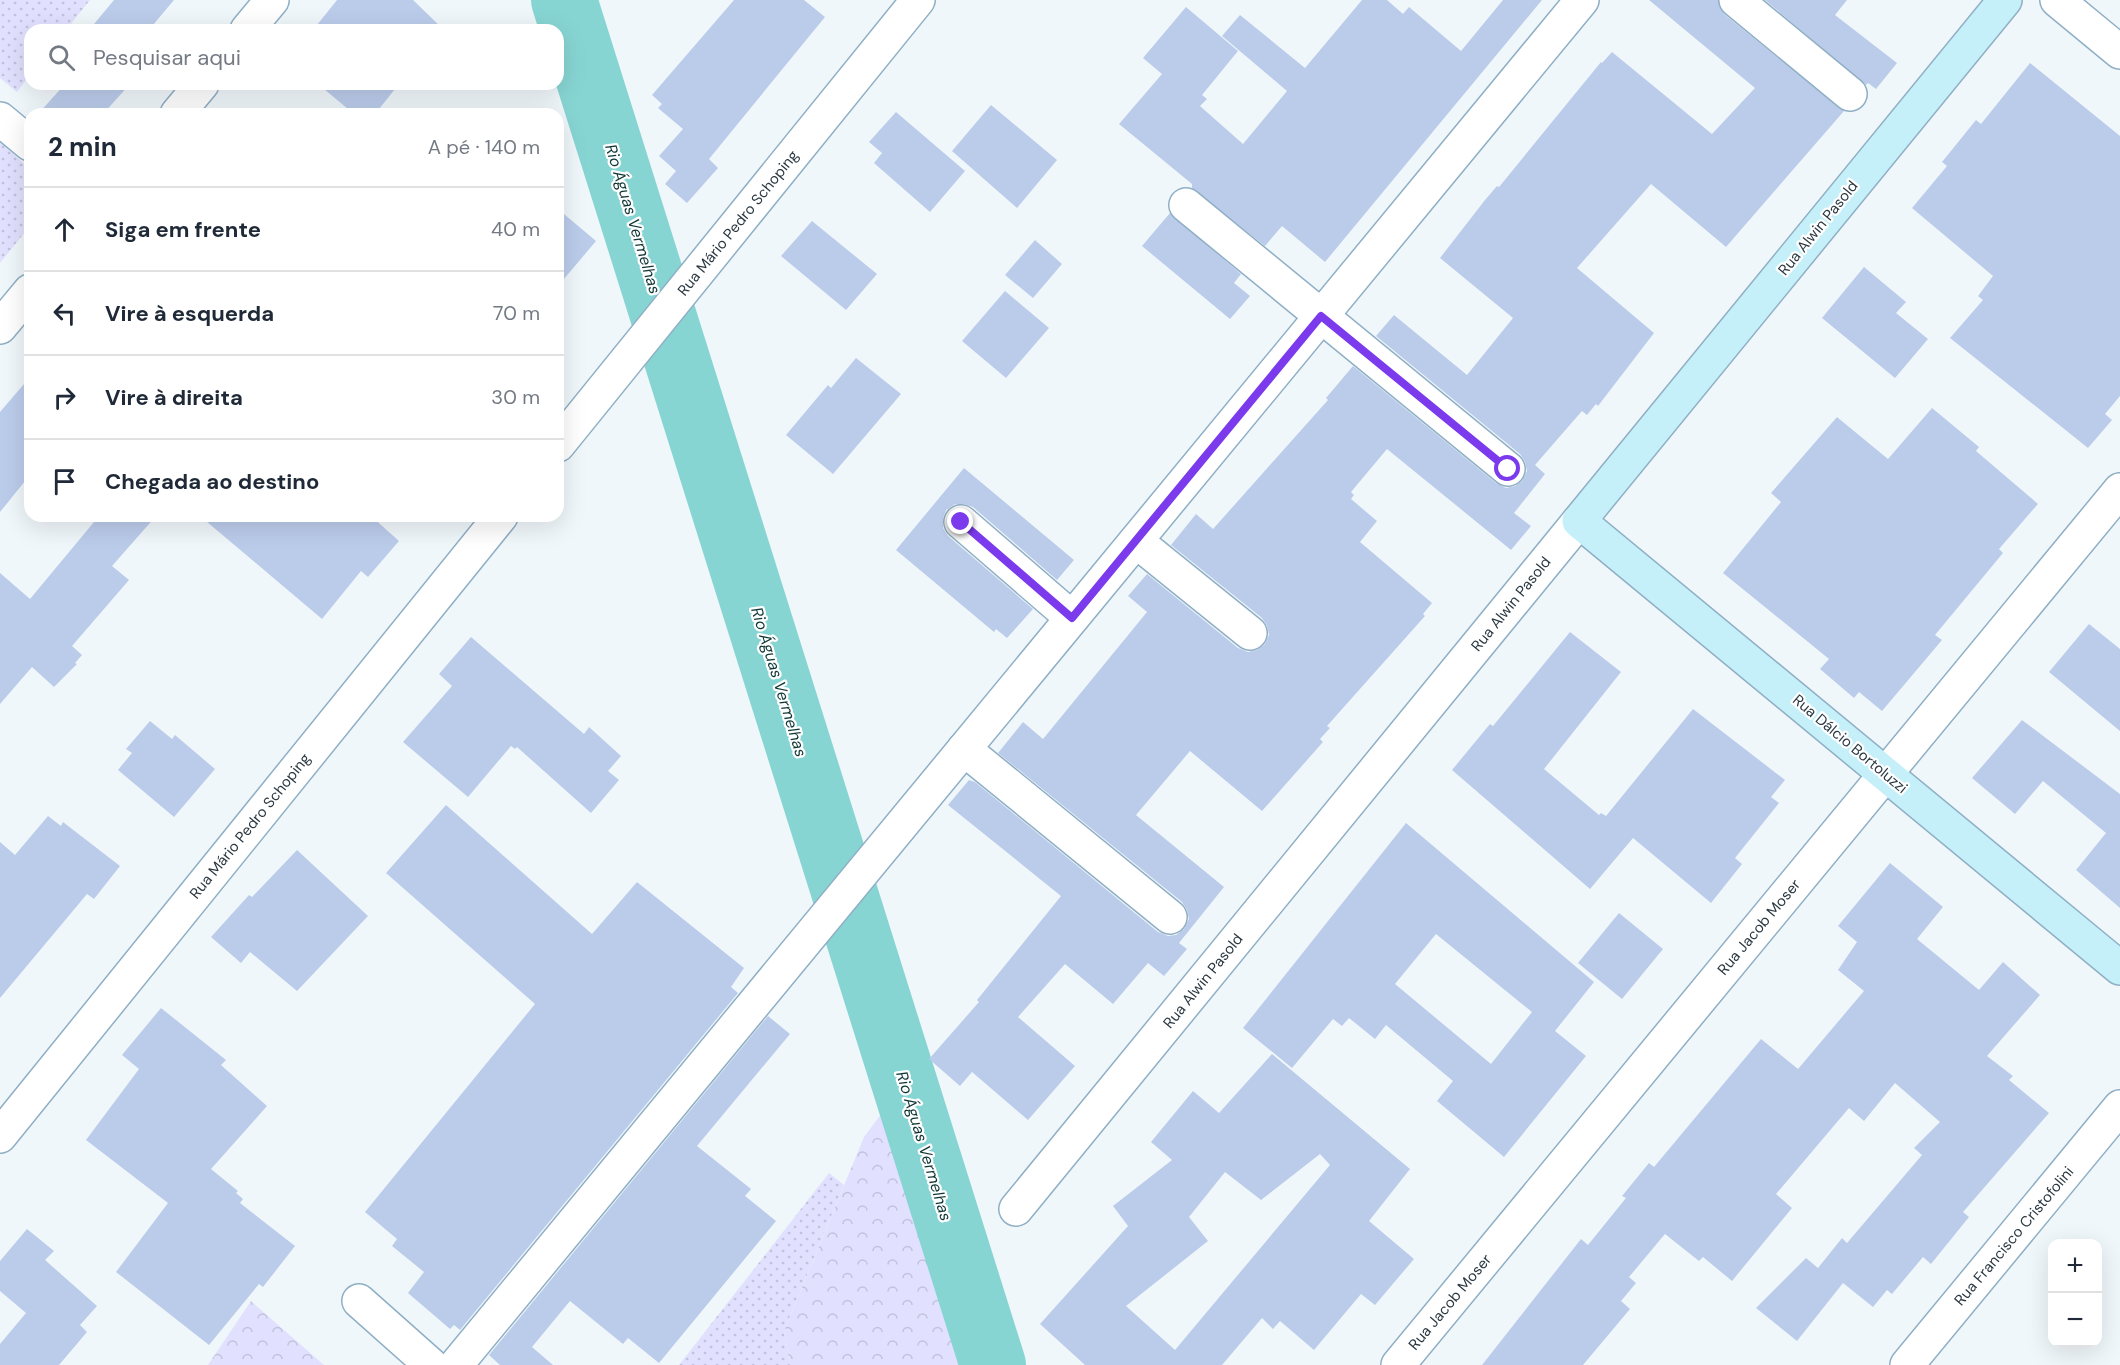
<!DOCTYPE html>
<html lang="pt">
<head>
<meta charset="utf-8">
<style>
	:root { --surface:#fff; --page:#f6f6f7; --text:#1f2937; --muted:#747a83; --line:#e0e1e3 }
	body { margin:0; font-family:"DM Sans",sans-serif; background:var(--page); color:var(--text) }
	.controls { position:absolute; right:18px; bottom:18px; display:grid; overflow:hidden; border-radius:12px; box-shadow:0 6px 24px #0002 }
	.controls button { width:54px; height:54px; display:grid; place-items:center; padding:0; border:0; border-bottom:2px solid var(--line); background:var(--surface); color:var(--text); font:30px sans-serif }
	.stop { position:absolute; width:18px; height:18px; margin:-14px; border:4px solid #7c3aed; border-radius:50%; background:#fff }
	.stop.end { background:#7c3aed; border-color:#fff; box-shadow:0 2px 6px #0008 }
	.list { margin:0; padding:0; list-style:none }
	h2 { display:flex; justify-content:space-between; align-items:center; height:78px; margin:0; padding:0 24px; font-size:26px }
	h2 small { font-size:20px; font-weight:400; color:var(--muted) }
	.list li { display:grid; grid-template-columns:39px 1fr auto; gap:18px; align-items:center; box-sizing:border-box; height:84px; padding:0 24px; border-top:2px solid var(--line) }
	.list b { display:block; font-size:22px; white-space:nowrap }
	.list em { font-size:20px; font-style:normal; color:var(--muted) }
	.icon { flex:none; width:33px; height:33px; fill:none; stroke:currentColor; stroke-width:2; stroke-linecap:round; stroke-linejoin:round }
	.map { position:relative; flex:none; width:2120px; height:1365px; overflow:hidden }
	.search { position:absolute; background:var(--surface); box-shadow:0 6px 24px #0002; left:24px; top:24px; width:540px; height:66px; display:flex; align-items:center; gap:15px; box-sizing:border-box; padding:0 21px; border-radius:18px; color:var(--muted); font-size:22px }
	.panel { position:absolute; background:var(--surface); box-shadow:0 6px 24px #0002; left:24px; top:108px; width:540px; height:414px; border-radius:18px }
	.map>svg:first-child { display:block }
	.grass { fill:url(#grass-dots) }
	.forest { fill:url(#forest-crowns) }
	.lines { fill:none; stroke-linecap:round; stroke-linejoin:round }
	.river { stroke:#87d5d3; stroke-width:66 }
	.building { fill:#bbcceb; fill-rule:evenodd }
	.street-casing { stroke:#8fafc5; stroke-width:36 }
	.secondary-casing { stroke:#8fafc5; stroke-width:36 }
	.street { stroke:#fff; stroke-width:33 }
	.secondary { stroke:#c6f0f9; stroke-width:33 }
	.route { stroke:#7c3aed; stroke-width:8 }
	.labels { text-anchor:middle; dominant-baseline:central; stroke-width:4.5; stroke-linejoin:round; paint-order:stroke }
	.street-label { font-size:15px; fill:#2c3942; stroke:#fff }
	.water-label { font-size:16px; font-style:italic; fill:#103736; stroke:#fff }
</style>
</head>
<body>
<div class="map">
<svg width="2120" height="1365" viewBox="0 0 2120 1365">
	<defs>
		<pattern id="grass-dots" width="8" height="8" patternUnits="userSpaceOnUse" patternTransform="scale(1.5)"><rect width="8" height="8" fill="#e1e1ff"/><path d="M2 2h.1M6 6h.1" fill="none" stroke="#c1c2dc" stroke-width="1.8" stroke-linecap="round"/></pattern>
		<pattern id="forest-crowns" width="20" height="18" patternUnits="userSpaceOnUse" patternTransform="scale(1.5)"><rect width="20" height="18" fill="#e1e1ff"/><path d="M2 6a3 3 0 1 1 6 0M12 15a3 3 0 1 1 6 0" fill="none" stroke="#c1c2dc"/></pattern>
	</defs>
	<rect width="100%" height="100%" fill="#f0f7fb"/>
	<g class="grass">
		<path d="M0,0H90L66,30H30V75L17,92L0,78Z"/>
		<path d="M0,142L30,169V226L0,263Z"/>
		<path d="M829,1173L844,1185L784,1331L790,1365H679Z"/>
	</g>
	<g class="forest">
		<path d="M919,1063L1008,1365H790L784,1331L864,1137Z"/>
		<path d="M251,1301L324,1365H208Z"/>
	</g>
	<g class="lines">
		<path class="river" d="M564,0L993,1365"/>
	</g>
	<g class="building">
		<path d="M114,0H174L153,25L159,30H89Z"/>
		<path d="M337,0H413L444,30H313Z"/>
		<path d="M734,0H804L825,17L709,159L718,168L687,203L665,184L676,171L659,156L683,129L658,108L662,104L652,95Z"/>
		<path d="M1362,0H1387L1403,14L1409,7L1461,51L1503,0H1542L1325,262L1282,226L1265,246L1192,188V184L1119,124L1162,74L1143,58L1186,7L1238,51L1202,95L1207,99L1200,106L1243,144L1287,91L1222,36L1240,15L1305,68Z"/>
		<path d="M1649,0H1718L1724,14L1844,111L1726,247L1651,184L1577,268L1654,333L1598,406L1596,404L1587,415L1582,411L1535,465L1545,474L1514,513L1531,526L1511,550L1387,449L1351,492L1354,495L1351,499L1377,521L1360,542L1432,603L1423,614L1425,616L1327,726L1330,728L1320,739L1323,742L1262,811L1190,751L1136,815L1224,887L1179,943L1187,949L1164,976L1148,963L1113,1004L1065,964L1018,1017L1075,1066L1028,1120L972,1072L960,1086L929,1059L979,1002L977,1000L1061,896L948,805L969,780L975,782L1158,932L1168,936L1176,935L1184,929L1189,919L1187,910L1182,902L998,753L1023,722L1043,739L1147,612L1128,596L1147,574L1238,648L1248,652L1257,650L1264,645L1269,635L1267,626L1262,618L1171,545L1196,514L1213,529L1328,400L1326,398L1353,366L1496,483L1506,488L1515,486L1522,481L1527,471L1525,462L1520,454L1376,336L1394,315L1467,375L1513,318L1440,258L1485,200L1497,186L1499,187L1601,62L1602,63L1612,52L1712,134L1755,88Z"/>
		<path d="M1765,0H1847L1835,15L1897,63L1876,89L1868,83L1866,85Z"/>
		<path d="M2030,63L2120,136V396L2105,414L2112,420L2088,448L1950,338L1983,300L1978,296L1993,276L1912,208L1947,166L1942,162L1976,120L1981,124Z"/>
		<path d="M65,84H130L103,114H38Z"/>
		<path d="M318,84H399L375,114H354Z"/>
		<path d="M991,105L1057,160L1017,208L952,151Z"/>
		<path d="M896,112L965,171L930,212L874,163L882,153L869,142Z"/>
		<path d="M558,209L596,241L558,286Z"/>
		<path d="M1170,213L1241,274L1234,283L1250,296L1230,319L1142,246Z"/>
		<path d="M812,221L877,274L846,310L781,256Z"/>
		<path d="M1035,240L1062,264L1033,298L1005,275Z"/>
		<path d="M1864,267L1906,302L1896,313L1928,339L1895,378L1822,318Z"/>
		<path d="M1005,291L1049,328L1006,378L962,341Z"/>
		<path d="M856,358L901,394L833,474L786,435L828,385L831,388Z"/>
		<path d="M30,377V475L0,512V412Z"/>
		<path d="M1932,408L1979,447L1976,451L2038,504L1999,549L2003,553L1935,635L1942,640L1882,711L1859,692L1854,698L1820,669L1829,659L1723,573L1781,502L1771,493L1837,417L1888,459Z"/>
		<path d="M964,468L1074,560L1057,580L973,507L964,504H955L946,510L943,518V528L948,536L1033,609L1007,638L996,629L994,632L896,550Z"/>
		<path d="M99,516H156L112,566L129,580L72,646L82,655L75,663L77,664L54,687L32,667L0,704V573L30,599Z"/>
		<path d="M200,516H371L399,541L368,577L361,571L322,619Z"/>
		<path d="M2089,624L2120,649V731L2049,672Z"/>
		<path d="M1570,632L1621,672L1544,769L1599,815L1601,813L1606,816L1693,709L1785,780L1771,797L1779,803L1735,858L1742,864L1711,903L1633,838L1590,889L1452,770L1490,724L1493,726Z"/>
		<path d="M471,637L584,734L589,727L621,756L608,771L619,780L591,813L517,747L515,749L511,746L468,797L403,742L452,686L439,674Z"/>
		<path d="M2022,720L2120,794V908L2076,870L2106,833L2043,781L2015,814L1972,778Z"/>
		<path d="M150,721L172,739L175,735L215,769L174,817L118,770L132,753L126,749Z"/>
		<path d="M446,805L592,934L637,882L744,968L731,987L738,993L460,1330L454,1325L450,1329L408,1293L424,1272L392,1246L397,1239L365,1212L535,1004L386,873Z"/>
		<path d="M48,816L61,826L63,822L120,866L94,899L87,894L0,998V842L15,855Z"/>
		<path d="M1406,823L1594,982L1555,1031L1586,1056L1504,1157L1437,1101L1453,1081L1386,1025L1375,1039L1349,1018L1342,1026L1333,1019L1292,1068L1243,1028ZM1436,934L1532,1012L1491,1064L1395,984Z"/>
		<path d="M297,850L368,916L297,991L250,952L241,963L211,937L249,895L252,897Z"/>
		<path d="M1890,863L1943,907L1917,939L1979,990L2003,962L2040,995L1987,1056L2013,1076L2009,1080L2049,1113L1963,1212L1969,1217L1931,1264L1923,1257L1892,1294L1887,1290L1873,1307L1843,1283L1797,1341L1756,1308L1806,1258L1818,1268L1842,1238L1847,1243L1922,1155L1914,1148L1940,1122L1895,1083L1864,1121L1849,1108L1776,1194L1792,1208L1732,1281L1703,1257L1699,1261L1665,1234L1629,1277L1636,1283L1621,1301L1630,1309L1583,1365H1482L1581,1239L1588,1245L1626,1198L1622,1196L1649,1163L1654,1167L1761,1039L1798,1069L1864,991L1838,970L1857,942L1838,926Z"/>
		<path d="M1619,913L1663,949L1622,999L1578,963Z"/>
		<path d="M161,1008L226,1060L221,1065L267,1106L211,1169L238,1191L236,1193L243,1199L240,1203L295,1246L263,1287L259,1284L209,1345L116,1272L168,1203L86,1140L139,1069L122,1055Z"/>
		<path d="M768,1016L790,1034L697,1146L751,1189L745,1196L776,1221L659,1363L628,1338L623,1344L570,1301L532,1347L553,1365H500L489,1355Z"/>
		<path d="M1272,1054L1410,1169L1369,1221L1414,1259L1375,1305L1361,1294L1314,1350L1280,1321L1273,1329L1262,1318L1222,1365H1085L1040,1324L1128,1226L1113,1206L1172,1160L1151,1142L1193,1091L1219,1113ZM1320,1154L1330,1165L1175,1350L1126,1306L1208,1241L1189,1217L1225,1172L1261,1200Z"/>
		<path d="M27,1229L54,1251L45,1260L97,1306L80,1325L87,1332L59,1365H0V1344L26,1313L0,1291V1261Z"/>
	</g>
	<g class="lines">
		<g class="street-casing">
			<g id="street">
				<path d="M1736,0L1850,94"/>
				<path d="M2057,0L2120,52"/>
				<path d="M247,30L272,0"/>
				<path d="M177,114L202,84"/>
				<path d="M0,119L30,144"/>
				<path d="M1186,205L1508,469"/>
				<path d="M0,327L30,291"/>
				<path d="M558,445L918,0"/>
				<path d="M961,522L1072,618"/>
				<path d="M1136,541L1250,633"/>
				<path d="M964,749L1170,917"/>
				<path d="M0,1136L501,516"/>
				<path d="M1016,1209L1579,521"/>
				<path d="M359,1301L431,1365"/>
				<path d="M456,1365L1582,0"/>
				<path d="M1398,1365L2120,490"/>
				<path d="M1907,1365L2120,1107"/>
			</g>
		</g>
		<g class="secondary-casing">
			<path id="secondary" d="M2005,0L1579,521L2120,968"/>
		</g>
		<use href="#street" class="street"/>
		<use href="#secondary" class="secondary"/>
	</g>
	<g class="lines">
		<path class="route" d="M961,522L1072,618L1321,316L1508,469"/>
	</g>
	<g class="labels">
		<g class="street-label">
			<text transform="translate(738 223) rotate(-51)">Rua Mário Pedro Schoping</text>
			<text transform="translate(1818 228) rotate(-51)">Rua Alwin Pasold</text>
			<text transform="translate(1511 604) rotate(-51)">Rua Alwin Pasold</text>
			<text transform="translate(1850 744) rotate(40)">Rua Dálcio Bortoluzzi</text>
			<text transform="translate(250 826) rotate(-51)">Rua Mário Pedro Schoping</text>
			<text transform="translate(1759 927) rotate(-50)">Rua Jacob Moser</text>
			<text transform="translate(1203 981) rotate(-51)">Rua Alwin Pasold</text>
			<text transform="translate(2014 1236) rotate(-50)">Rua Francisco Cristofolini</text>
			<text transform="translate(1450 1302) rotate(-50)">Rua Jacob Moser</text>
		</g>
		<g class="water-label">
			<text transform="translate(633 219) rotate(73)">Rio Águas Vermelhas</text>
			<text transform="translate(779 682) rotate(73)">Rio Águas Vermelhas</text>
			<text transform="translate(924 1146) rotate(73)">Rio Águas Vermelhas</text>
		</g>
	</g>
</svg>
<div class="controls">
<button>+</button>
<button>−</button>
</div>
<div class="stop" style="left:1508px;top:469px"></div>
<div class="stop end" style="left:961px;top:522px"></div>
<div class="search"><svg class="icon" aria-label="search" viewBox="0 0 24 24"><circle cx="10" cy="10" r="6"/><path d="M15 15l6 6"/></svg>Pesquisar aqui</div>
<section class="panel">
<h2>2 min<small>A pé · 140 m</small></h2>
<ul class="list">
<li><svg class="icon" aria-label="ahead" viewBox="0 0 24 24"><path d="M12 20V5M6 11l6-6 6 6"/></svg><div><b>Siga em frente</b></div><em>40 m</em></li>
<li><svg class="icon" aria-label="left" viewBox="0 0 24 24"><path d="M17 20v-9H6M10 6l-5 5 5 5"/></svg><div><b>Vire à esquerda</b></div><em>70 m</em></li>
<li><svg class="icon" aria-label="right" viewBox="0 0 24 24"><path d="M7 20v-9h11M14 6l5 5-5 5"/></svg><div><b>Vire à direita</b></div><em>30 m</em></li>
<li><svg class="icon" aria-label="arrive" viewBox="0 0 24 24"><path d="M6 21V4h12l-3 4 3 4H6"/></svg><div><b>Chegada ao destino</b></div></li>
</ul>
</section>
</div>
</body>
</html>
